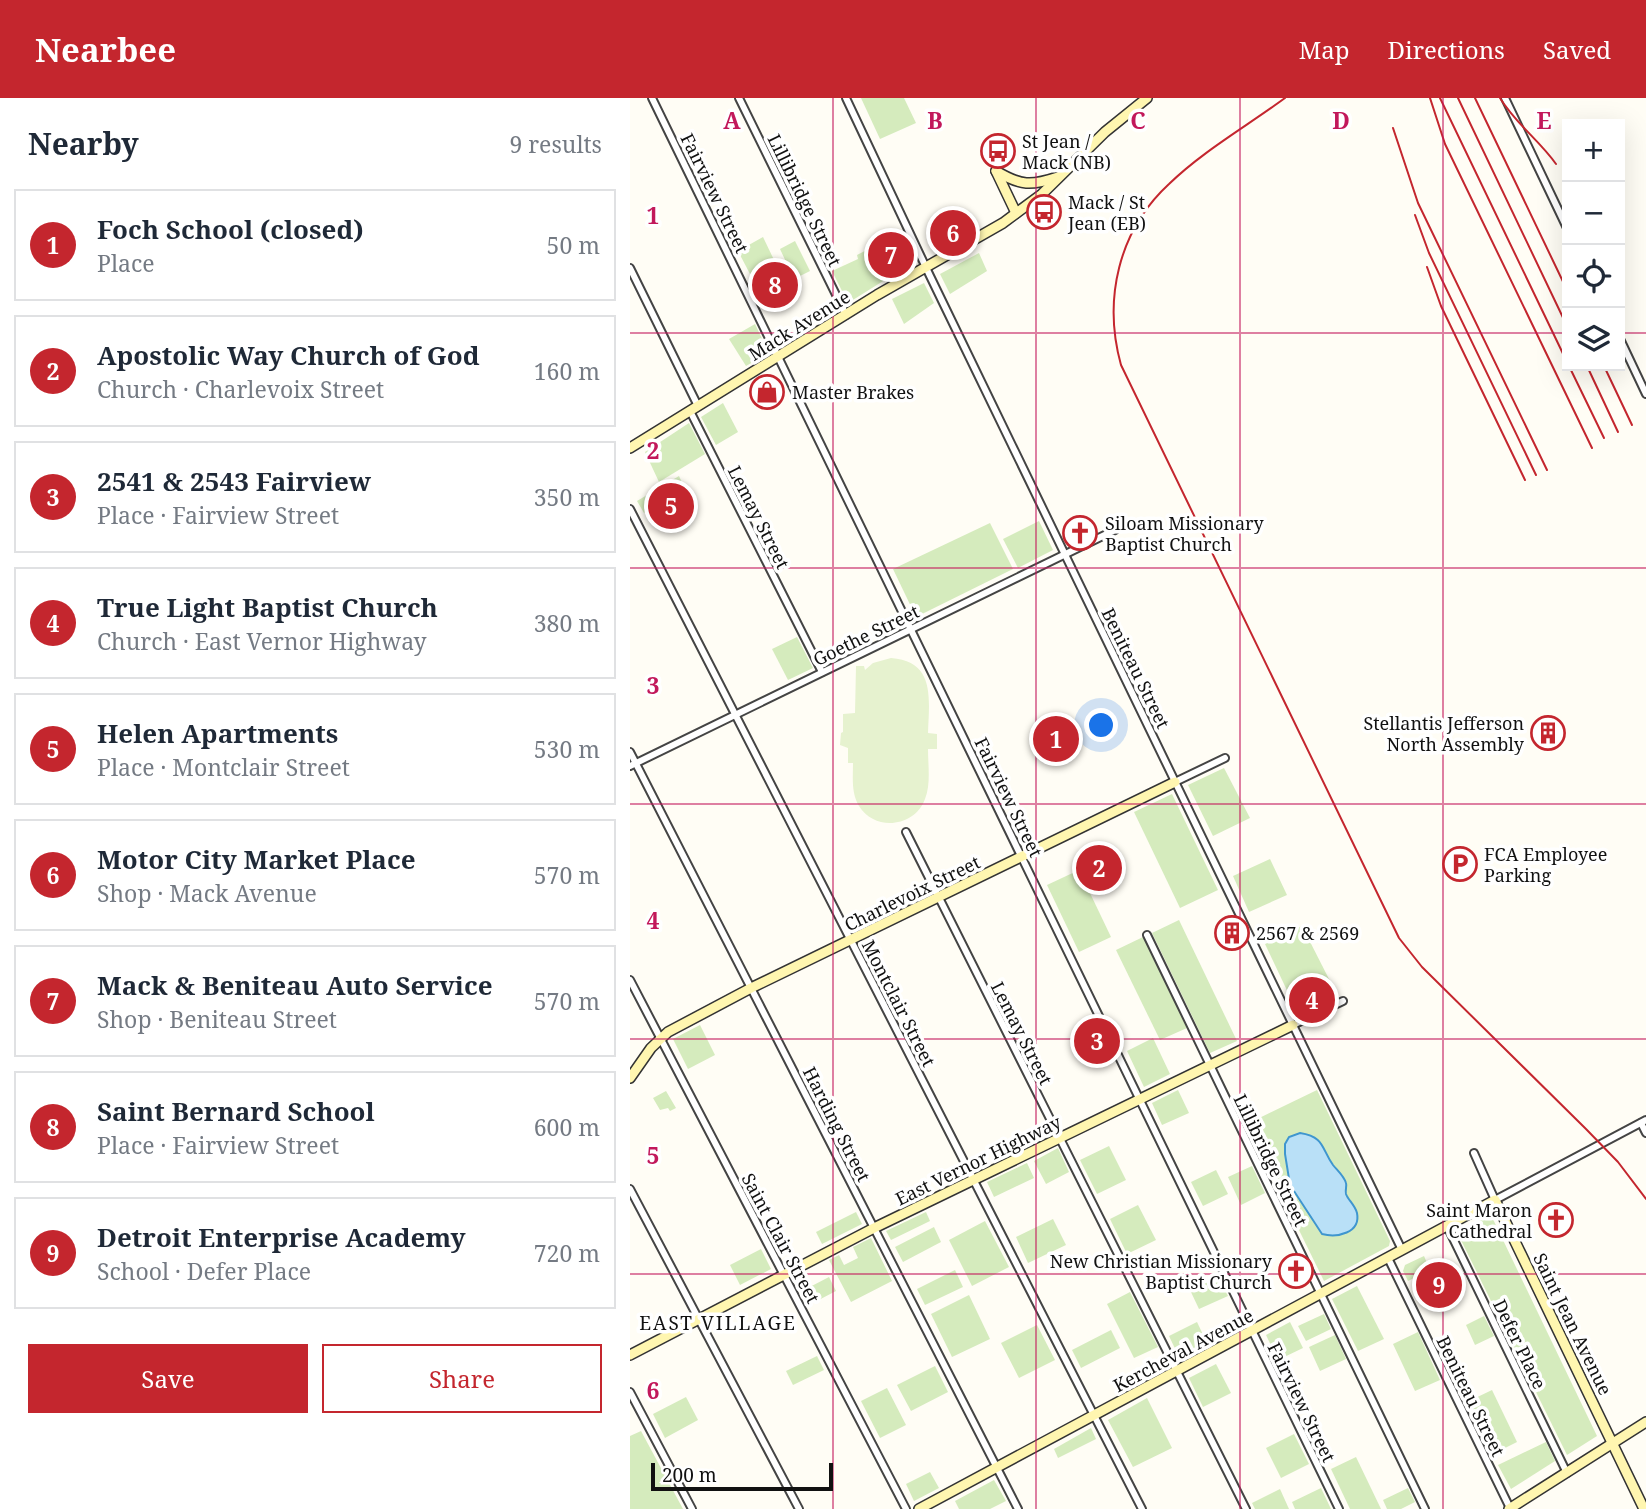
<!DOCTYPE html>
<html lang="en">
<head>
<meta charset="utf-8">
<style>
	:root { --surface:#fff; --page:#f2f2f3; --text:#1f2937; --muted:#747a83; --line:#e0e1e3; --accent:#c4262e }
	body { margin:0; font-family:"Noto Serif",serif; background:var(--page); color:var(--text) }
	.controls { position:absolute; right:21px; top:21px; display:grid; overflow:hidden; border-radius:0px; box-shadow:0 7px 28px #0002 }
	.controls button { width:63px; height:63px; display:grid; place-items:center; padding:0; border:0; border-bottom:2px solid var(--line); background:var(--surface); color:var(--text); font:35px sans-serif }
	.scale { position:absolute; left:21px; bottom:18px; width:182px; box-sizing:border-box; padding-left:7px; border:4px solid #111; border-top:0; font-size:19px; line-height:24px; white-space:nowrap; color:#111; -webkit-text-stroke:5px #fff; paint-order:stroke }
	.you { position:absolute; left:472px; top:628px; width:24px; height:24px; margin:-18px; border:5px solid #fff; border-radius:50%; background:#1a73e8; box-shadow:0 0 0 10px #1a73e833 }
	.badge { display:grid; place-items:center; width:46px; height:46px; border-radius:50%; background:var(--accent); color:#fff; font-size:23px; font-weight:700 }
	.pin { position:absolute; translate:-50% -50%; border:4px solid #fff; box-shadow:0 2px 7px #0006 }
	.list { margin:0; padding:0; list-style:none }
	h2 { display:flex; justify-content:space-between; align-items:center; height:91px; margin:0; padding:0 28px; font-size:30px }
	h2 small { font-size:23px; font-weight:400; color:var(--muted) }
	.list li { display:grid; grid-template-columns:46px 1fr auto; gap:21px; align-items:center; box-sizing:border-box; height:112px; margin:0 14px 14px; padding:0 14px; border:2px solid var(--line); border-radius:0px }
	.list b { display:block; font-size:26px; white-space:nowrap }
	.list p { margin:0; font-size:23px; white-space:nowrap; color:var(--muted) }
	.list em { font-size:23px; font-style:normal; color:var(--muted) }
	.actions { display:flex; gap:14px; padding:21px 28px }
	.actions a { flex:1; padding:16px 0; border:2px solid var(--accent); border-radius:0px; text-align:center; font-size:24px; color:var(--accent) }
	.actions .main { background:var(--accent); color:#fff }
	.icon { flex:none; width:38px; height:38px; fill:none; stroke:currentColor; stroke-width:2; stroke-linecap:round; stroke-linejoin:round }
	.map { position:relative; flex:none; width:1016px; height:1411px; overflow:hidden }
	header { display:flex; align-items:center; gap:42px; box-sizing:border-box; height:98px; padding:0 35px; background:var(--accent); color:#fff }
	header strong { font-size:33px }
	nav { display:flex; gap:38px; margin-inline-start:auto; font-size:24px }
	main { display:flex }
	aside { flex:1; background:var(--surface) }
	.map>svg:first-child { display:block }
	.green { fill:#d5ebbd }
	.pitch { fill:#e6f2cf }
	.water { fill:#b9e0f7; stroke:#3f96cf; stroke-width:2 }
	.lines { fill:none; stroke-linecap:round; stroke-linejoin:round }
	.street-casing { stroke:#444; stroke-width:10 }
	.secondary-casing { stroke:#333; stroke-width:12 }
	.street { stroke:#fff; stroke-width:6 }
	.secondary { stroke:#fff6b0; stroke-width:9 }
	.rail { stroke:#c4262e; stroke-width:2 }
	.grid { fill:none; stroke:#c2185b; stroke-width:2; stroke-opacity:0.55 }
	.labels { text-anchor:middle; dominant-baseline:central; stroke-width:7; stroke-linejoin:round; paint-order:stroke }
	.poi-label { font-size:18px; fill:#111; stroke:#fff; text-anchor:start }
	.street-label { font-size:18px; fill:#111; stroke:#fff }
	.neighbourhood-label { font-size:19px; letter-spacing:2px; fill:#111; stroke:#fff }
	.grid-label { font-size:23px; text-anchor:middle; font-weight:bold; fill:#c2185b; stroke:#fff; stroke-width:7; stroke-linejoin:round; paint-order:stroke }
</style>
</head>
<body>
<header>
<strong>Nearbee</strong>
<nav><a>Map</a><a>Directions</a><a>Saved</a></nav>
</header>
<main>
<aside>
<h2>Nearby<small>9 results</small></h2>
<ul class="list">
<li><span class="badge">1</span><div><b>Foch School (closed)</b><p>Place</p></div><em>50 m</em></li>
<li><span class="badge">2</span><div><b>Apostolic Way Church of God</b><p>Church · Charlevoix Street</p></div><em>160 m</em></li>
<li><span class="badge">3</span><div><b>2541 &amp; 2543 Fairview</b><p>Place · Fairview Street</p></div><em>350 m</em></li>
<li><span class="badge">4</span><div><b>True Light Baptist Church</b><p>Church · East Vernor Highway</p></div><em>380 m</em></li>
<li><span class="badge">5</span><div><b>Helen Apartments</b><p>Place · Montclair Street</p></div><em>530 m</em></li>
<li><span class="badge">6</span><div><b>Motor City Market Place</b><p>Shop · Mack Avenue</p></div><em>570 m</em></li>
<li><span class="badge">7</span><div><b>Mack &amp; Beniteau Auto Service</b><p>Shop · Beniteau Street</p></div><em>570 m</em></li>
<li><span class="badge">8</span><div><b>Saint Bernard School</b><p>Place · Fairview Street</p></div><em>600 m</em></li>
<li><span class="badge">9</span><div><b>Detroit Enterprise Academy</b><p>School · Defer Place</p></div><em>720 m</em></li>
</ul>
<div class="actions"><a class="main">Save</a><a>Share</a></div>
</aside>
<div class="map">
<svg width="1016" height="1411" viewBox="0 0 1016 1411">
	<rect width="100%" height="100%" fill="#fffdf5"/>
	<g class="green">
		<path d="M231,0H274L286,25L250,41Z"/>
		<path d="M133,139L145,164L120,176L108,153Z"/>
		<path d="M165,143L180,173L164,181L150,151Z"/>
		<path d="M250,145L266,175L218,205L202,173L228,161L227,157Z"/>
		<path d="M349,155L357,173L320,196L310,176Z"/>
		<path d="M294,185L304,205L274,226L262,201Z"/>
		<path d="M125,226L139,255L116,268L99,241Z"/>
		<path d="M93,305L108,334L86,347L71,319Z"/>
		<path d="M59,325L75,356L29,384L15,354Z"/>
		<path d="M49,378L56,393L14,415L7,403Z"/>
		<path d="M409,423L423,452L388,470L373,441Z"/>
		<path d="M360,425L383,471L286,519L263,471Z"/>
		<path d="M167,539L183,570L158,582L142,551Z"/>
		<path d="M594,670L620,720L583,738L558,687Z"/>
		<path d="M542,696L588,792L550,810L504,714Z"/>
		<path d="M640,761L657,797L619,814L603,778Z"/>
		<path d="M449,772L481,839L449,854L417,787Z"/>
		<path d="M549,822L607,943L580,955L522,835Z"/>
		<path d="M672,828L701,885L662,903L635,846Z"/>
		<path d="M513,839L557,930L530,942L486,852Z"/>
		<path d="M70,927L85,957L58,971L43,941Z"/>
		<path d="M523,940L540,976L514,989L497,953Z"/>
		<path d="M548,992L559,1015L532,1027L522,1005Z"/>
		<path d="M687,992L760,1143L759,1148L694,1183L617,1026Z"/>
		<path d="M36,993L46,1010L40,1013L38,1010L30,1012L23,1000Z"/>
		<path d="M479,1048L496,1082L467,1096L450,1062Z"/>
		<path d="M428,1050L439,1074L416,1086L404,1063Z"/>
		<path d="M397,1065L404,1080L364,1099L357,1084Z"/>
		<path d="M622,1068L635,1095L611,1107L598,1079Z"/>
		<path d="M586,1072L598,1096L573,1108L561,1084Z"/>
		<path d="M508,1107L526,1142L497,1156L480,1121Z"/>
		<path d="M226,1114L232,1126L192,1146L186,1134Z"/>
		<path d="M296,1114L300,1123L261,1142L256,1133Z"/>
		<path d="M861,1117L967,1338L937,1357L827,1134Z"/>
		<path d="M423,1121L436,1147L398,1165L386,1139Z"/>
		<path d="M355,1123L379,1169L342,1188L319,1142Z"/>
		<path d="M304,1129L311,1144L273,1164L265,1149Z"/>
		<path d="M241,1140L262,1183L221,1204L199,1162L209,1157L214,1167L228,1160L223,1149Z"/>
		<path d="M131,1151L141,1171L110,1187L100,1167Z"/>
		<path d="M794,1158L800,1172L778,1183L773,1173L775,1167Z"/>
		<path d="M325,1172L333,1189L295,1207L287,1191Z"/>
		<path d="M199,1179L206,1193L181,1206L174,1192Z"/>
		<path d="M588,1179L598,1198L569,1211L560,1192Z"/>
		<path d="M727,1188L754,1241L728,1253L702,1201Z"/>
		<path d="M500,1194L528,1249L504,1260L477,1206Z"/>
		<path d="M339,1197L360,1241L322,1259L301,1216Z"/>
		<path d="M694,1216L701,1231L676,1243L668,1228Z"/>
		<path d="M854,1218L864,1238L845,1247L836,1227Z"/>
		<path d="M567,1224L577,1245L549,1259L539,1238Z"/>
		<path d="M660,1224L673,1250L648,1262L636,1237Z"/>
		<path d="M407,1227L425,1262L389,1280L371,1245Z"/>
		<path d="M481,1232L490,1250L451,1270L442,1252Z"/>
		<path d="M788,1234L810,1282L785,1293L763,1246Z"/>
		<path d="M705,1237L716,1261L690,1273L679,1249Z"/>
		<path d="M187,1258L194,1272L163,1287L156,1273Z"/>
		<path d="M586,1266L601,1295L573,1309L559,1280Z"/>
		<path d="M305,1268L318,1294L281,1313L267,1287Z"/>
		<path d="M257,1290L276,1327L250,1340L231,1303Z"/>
		<path d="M862,1292L887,1344L863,1356L837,1304Z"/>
		<path d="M56,1299L68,1322L35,1340L23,1316Z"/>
		<path d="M517,1300L542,1350L503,1369L478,1322Z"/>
		<path d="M461,1330L466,1341L428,1360L424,1351Z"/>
		<path d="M11,1333L53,1411H0V1338Z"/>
		<path d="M664,1336L679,1366L651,1380L636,1350Z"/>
		<path d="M916,1344L925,1363L881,1391L868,1367Z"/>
		<path d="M726,1359L751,1411H720L701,1371Z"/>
		<path d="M300,1374L309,1390L284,1403L276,1386Z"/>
		<path d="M364,1382L376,1403L360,1411H329L325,1403Z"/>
		<path d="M691,1390L701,1411H665L662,1404Z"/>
		<path d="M778,1390L785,1404L771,1411H757L753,1402Z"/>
		<path d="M650,1391L659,1411H625L622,1405Z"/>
	</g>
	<path class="pitch" d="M261,560C306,563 299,602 298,635L307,636V651H298C298,667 301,686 295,701C285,729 245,734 229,708C221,695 223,679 223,665H218V650L210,647L211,635L213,634V616L225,615L226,568H234L235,572L243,565Z"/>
	<path class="water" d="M670,1035C695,1039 691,1050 703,1067C707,1072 714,1078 716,1085C717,1088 715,1092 716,1096C718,1102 725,1107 727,1115C731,1135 707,1140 692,1136L660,1087L655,1056V1046L659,1039Z"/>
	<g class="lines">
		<g class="street-casing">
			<g id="street">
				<path d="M22,0L709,1411"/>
				<path d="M109,0L216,217"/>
				<path d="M216,0L300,178L772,1152"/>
				<path d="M875,0L937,130"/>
				<path d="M0,170L68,308"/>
				<path d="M990,241L1016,296"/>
				<path d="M60,313L192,574"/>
				<path d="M0,411L512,1411"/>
				<path d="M0,654L388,1411"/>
				<path d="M0,668L485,432"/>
				<path d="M545,684L595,660"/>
				<path d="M276,734L616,1411"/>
				<path d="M517,837L795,1411"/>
				<path d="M0,882L276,1411"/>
				<path d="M663,927L713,903"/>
				<path d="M1011,1025L1016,1035"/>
				<path d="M844,1055L865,1102L1016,1022"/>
				<path d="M0,1091L169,1411"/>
				<path d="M817,1128L937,1375"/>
				<path d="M758,1160L880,1410"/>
				<path d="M0,1294L62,1411"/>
			</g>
		</g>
		<g class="secondary-casing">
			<g id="secondary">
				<path d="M366,73C391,88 401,88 428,79"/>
				<path d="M366,73L386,115"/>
				<path d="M0,350L247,197L373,125L412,96L475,34L517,0"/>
				<path d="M0,980L21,950L38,934L121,890L545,684"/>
				<path d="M0,1257L244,1130L663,927"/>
				<path d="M289,1411L865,1102L1014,1411"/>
				<path d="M879,1411L1016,1324"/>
			</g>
		</g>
		<use href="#street" class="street"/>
		<use href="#secondary" class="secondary"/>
		<g class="rail">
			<path d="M655,0C617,28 573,53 539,86C488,133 473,202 491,267L769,840L792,869L956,1031L988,1064L1016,1101"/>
			<path d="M800,0L815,46L962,350"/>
			<path d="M810,0L937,264"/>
			<path d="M828,0L937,228"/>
			<path d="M845,0L937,192"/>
			<path d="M870,0C885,25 909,42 926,66"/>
			<path d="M763,30L788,105L917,372"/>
			<path d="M785,117L799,155L906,377"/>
			<path d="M797,169L811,208L895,382"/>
			<path d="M939,268L974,340"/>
			<path d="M957,268L988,334"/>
			<path d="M974,268L1002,327"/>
		</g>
	</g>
	<path class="grid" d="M203,0V1411M406,0V1411M610,0V1411M813,0V1411M0,235H937M990,235H1016M0,470H1016M0,706H1016M0,941H1016M0,1176H1016"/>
	<defs>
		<g id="bus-ring" transform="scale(1.75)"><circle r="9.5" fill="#fff" stroke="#c4262e" stroke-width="1.5"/><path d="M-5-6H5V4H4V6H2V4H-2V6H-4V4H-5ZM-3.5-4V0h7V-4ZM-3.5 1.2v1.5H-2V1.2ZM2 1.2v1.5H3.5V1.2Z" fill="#c4262e"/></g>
		<g id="shop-ring" transform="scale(1.75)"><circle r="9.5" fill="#fff" stroke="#c4262e" stroke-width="1.5"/><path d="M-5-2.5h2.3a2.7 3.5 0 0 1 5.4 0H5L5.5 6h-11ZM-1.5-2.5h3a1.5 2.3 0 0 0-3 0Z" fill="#c4262e"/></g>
		<g id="church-ring" transform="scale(1.75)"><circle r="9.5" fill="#fff" stroke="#c4262e" stroke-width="1.5"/><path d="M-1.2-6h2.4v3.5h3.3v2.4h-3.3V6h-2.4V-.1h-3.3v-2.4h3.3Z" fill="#c4262e"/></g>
		<g id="building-ring" transform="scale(1.75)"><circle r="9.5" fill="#fff" stroke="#c4262e" stroke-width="1.5"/><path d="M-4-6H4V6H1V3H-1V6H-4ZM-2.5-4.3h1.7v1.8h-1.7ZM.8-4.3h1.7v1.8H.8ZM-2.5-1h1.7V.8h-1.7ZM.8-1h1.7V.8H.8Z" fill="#c4262e"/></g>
		<g id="parking-ring" transform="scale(1.75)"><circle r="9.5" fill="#fff" stroke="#c4262e" stroke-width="1.5"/><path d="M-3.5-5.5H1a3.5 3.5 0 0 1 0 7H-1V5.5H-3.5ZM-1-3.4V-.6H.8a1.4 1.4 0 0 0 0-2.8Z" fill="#c4262e"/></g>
	</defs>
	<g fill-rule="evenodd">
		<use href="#bus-ring" x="368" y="53"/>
		<use href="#bus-ring" x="414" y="114"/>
		<use href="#shop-ring" x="137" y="294"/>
		<use href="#church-ring" x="450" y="435"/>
		<use href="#building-ring" x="918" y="635"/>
		<use href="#parking-ring" x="830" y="766"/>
		<use href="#building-ring" x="602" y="835"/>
		<use href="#church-ring" x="926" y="1122"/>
		<use href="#church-ring" x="666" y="1173"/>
	</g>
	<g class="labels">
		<g class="poi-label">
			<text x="392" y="43">St Jean /<tspan x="392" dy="21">Mack (NB)</tspan></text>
			<text x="438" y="104">Mack / St<tspan x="438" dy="21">Jean (EB)</tspan></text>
			<text x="162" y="294">Master Brakes</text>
			<text x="475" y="425">Siloam Missionary<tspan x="475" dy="21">Baptist Church</tspan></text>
			<text x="894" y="625" text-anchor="end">Stellantis Jefferson<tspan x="894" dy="21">North Assembly</tspan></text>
			<text x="854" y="756">FCA Employee<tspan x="854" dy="21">Parking</tspan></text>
			<text x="626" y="835">2567 &amp; 2569</text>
			<text x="902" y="1112" text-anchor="end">Saint Maron<tspan x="902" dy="21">Cathedral</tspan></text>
			<text x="642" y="1163" text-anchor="end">New Christian Missionary<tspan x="642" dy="21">Baptist Church</tspan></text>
		</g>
		<g class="street-label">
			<text transform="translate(85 95) rotate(64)">Fairview Street</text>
			<text transform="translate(175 102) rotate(64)">Lillibridge Street</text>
			<text transform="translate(169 227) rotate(-32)">Mack Avenue</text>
			<text transform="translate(129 419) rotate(63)">Lemay Street</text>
			<text transform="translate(236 537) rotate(-26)">Goethe Street</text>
			<text transform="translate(506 570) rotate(64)">Beniteau Street</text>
			<text transform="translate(379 699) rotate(64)">Fairview Street</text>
			<text transform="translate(282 795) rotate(-26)">Charlevoix Street</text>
			<text transform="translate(269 905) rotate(63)">Montclair Street</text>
			<text transform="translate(392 935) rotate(63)">Lemay Street</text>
			<text transform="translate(207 1026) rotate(63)">Harding Street</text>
			<text transform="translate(348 1062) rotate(-26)">East Vernor Highway</text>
			<text transform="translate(641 1062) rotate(64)">Lillibridge Street</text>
			<text transform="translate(151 1140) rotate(62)">Saint Clair Street</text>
			<text transform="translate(943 1226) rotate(64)">Saint Jean Avenue</text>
			<text transform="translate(890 1246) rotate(64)">Defer Place</text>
			<text transform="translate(553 1252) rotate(-28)">Kercheval Avenue</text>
			<text transform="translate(841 1298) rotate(64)">Beniteau Street</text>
			<text transform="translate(672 1304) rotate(64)">Fairview Street</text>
		</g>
		<g class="neighbourhood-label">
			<text x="88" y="1225">EAST VILLAGE</text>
		</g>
	</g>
	<g class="grid-label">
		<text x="102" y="31">A</text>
		<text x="305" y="31">B</text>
		<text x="508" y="31">C</text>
		<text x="711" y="31">D</text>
		<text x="914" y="31">E</text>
		<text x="23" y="126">1</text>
		<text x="23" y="361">2</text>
		<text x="23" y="596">3</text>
		<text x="23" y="831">4</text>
		<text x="23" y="1066">5</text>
		<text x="23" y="1301">6</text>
	</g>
</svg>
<div class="controls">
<button>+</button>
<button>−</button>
<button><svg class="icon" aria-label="locate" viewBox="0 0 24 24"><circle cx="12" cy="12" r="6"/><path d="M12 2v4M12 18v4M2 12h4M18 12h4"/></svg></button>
<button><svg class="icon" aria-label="layers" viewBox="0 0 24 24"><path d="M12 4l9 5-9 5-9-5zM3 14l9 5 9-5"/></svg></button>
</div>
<div class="scale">200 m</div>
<div class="you"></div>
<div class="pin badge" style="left:426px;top:641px">1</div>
<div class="pin badge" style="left:469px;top:770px">2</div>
<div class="pin badge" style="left:467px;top:943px">3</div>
<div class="pin badge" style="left:682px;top:902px">4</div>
<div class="pin badge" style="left:41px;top:408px">5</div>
<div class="pin badge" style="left:323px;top:135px">6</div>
<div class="pin badge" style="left:261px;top:157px">7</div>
<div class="pin badge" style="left:145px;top:187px">8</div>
<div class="pin badge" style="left:809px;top:1187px">9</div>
</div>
</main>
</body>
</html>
